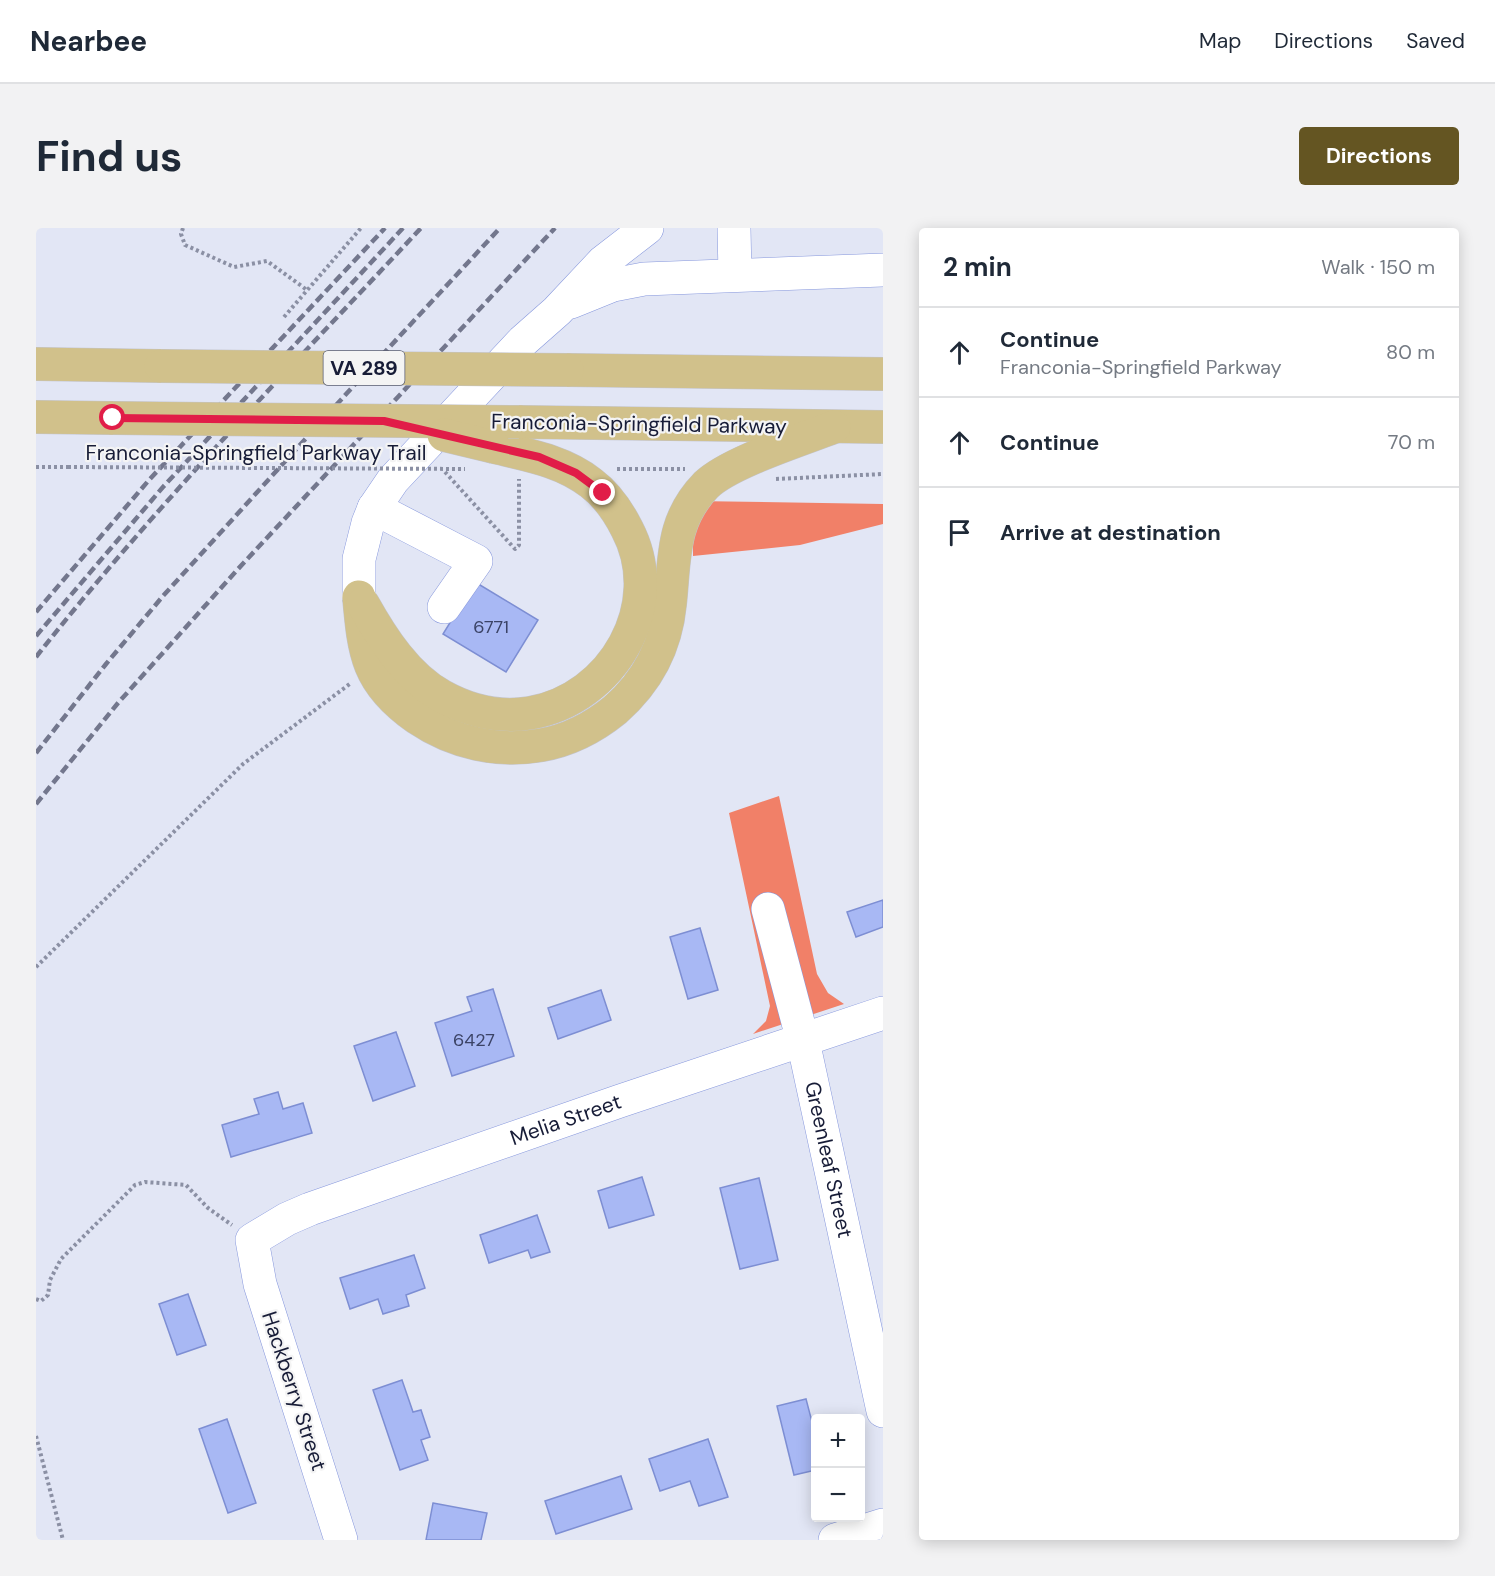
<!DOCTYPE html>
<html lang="en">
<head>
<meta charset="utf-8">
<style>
	:root { --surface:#fff; --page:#f2f2f3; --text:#1f2937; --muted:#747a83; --line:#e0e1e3; --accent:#645522 }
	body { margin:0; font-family:"DM Sans",sans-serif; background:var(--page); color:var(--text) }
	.controls { position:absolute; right:18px; bottom:18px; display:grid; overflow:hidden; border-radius:6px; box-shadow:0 3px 15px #0003 }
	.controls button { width:54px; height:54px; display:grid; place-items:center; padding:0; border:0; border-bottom:2px solid var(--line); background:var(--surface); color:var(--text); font:30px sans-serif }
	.stop { position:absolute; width:18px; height:18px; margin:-14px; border:4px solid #e11d48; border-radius:50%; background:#fff }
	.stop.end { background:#e11d48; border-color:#fff; box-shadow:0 2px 6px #0008 }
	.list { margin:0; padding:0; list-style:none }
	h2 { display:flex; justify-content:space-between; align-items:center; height:78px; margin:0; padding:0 24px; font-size:26px }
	h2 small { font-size:20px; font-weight:400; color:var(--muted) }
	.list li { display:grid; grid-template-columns:39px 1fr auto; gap:18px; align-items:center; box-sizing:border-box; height:90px; padding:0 24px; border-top:2px solid var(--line) }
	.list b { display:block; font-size:22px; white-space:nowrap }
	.list p { margin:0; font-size:20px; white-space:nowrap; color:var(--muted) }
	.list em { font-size:20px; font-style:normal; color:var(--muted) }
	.icon { flex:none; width:33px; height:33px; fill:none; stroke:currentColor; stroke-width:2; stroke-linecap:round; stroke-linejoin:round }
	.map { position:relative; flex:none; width:847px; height:1312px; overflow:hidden; border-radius:6px }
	header { display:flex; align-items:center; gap:36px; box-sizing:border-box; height:84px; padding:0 30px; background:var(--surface); border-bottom:2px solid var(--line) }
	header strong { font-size:28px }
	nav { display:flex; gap:33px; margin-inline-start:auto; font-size:21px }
	.intro { display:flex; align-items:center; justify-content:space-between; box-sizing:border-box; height:144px; padding:0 36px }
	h1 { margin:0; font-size:42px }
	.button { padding:15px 27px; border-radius:6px; background:var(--accent); color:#fff; font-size:21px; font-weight:700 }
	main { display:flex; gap:36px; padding:0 36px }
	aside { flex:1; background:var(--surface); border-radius:6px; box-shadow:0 3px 15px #0003 }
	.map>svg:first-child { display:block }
	.forest { fill:#f18068 }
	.building { fill:#a8b8f4; stroke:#7d8ed3; stroke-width:1.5 }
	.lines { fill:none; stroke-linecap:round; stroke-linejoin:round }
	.minor-casing { stroke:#8697dd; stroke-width:34 }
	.major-casing { stroke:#c3c4cb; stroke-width:34 }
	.path { stroke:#8b90a4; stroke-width:4; stroke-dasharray:3 3; stroke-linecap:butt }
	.minor { stroke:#fff; stroke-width:33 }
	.major { stroke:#d1c18b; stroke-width:33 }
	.rail { stroke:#73778d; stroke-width:4.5; stroke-dasharray:9 4.5; stroke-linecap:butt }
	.major-bridge-casing { stroke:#c3c4cb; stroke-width:34; stroke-linecap:butt }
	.path-bridge { stroke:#8b90a4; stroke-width:4; stroke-dasharray:3 3; stroke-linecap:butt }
	.major-bridge { stroke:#d1c18b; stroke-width:33 }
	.route { stroke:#e11d48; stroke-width:8 }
	.labels { text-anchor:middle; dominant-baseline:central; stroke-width:4.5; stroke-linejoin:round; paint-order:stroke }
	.number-label { font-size:18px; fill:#3b4366 }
	.shield { fill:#f4f4f4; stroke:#595d70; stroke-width:1.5 }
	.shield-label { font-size:20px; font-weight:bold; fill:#171c37 }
	.street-label { font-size:21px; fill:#171c37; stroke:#f4f4f4 }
</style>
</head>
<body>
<header>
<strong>Nearbee</strong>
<nav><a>Map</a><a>Directions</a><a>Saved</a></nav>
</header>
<div class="intro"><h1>Find us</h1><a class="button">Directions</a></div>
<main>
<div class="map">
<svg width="847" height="1312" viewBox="0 0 847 1312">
	<rect width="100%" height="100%" fill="#e2e6f5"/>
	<g class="forest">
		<path d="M657,273L847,276V296L764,317L657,328Z"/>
		<path d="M743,568L781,746L792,765L808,776L717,806L730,793L734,778L693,585Z"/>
	</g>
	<g class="building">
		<path d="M439,354L502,392L470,444L407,406Z"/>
		<path d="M847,672V699L820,709L811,684Z"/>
		<path d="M664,700L682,762L652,771L634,709Z"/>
		<path d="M457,761L478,828L416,848L399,795L436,783L431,769Z"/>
		<path d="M565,762L575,792L522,811L512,780Z"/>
		<path d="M360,804L379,858L337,873L318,818Z"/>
		<path d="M242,864L247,881L267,875L276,905L195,929L186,897L223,886L218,871Z"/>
		<path d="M606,949L618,987L573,1000L562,963Z"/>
		<path d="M723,950L742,1032L704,1041L684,960Z"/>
		<path d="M501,987L514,1024L495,1030L492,1022L453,1035L444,1007Z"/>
		<path d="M378,1027L389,1060L370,1067L373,1078L347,1086L342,1071L314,1081L304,1050Z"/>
		<path d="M152,1066L170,1117L141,1127L123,1076Z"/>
		<path d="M366,1152L377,1184L385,1182L394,1209L385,1212L392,1232L364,1242L337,1162Z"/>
		<path d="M770,1171L780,1209V1242L758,1247L741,1178Z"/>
		<path d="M191,1191L220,1275L192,1285L163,1201Z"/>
		<path d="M672,1211L692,1269L663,1278L654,1253L624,1263L613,1231Z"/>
		<path d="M585,1248L596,1281L520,1306L509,1273Z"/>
		<path d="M397,1275L451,1285L445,1312H390Z"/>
	</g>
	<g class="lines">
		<g class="minor-casing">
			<g id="minor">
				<path d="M698,0L699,47"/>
				<path d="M535,74L577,57L608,51L847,42"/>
				<path d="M338,280L440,333L408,379"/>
				<path d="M323,369V331L332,295L338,280L357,252L487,113L521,83L567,34L611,0"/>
				<path id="s1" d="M732,681L767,813L847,1183"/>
				<path id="s2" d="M305,1312L224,1056L216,1012L251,991L274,981L584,873L847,785"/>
				<path d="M799,1312L847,1297"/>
			</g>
		</g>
		<g class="major-casing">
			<g id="major">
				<path d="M0,136L125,138"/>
				<path d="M531,142L847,146"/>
				<path d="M0,189L77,190"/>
				<path d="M483,194L847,199"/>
				<path d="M323,369C328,426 331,455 381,490C418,515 462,525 506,517C534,512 558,499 579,482C611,454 630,418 634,376C639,330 635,293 670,257C694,234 765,212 798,199"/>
				<path d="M327,376C346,410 371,449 406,468C433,483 464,490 494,485C577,471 631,377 591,301C582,283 571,267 555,255C527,233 492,227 458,219"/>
			</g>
		</g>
		<g class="path">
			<path d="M147,0L145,6L149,17L198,39L231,33L271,62"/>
			<path d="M248,89L325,0"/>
			<path d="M0,239H32"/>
			<path d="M581,241H649"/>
			<path d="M409,244L479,321L483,317V251"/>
			<path d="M740,251L847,246"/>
			<path d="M0,739L207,536L315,455"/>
			<path d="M0,1071L5,1073L12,1067L14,1052L25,1031L99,957L109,954L150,957L172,980L196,997"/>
			<path d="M0,1208L27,1312"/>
		</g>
		<use href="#minor" class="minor"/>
		<use href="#major" class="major"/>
		<g class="rail">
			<path d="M0,384L113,252L349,0"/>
			<path d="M0,408L127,259L367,0"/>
			<path d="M0,429C119,278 254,140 385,0"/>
			<path d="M0,525L70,436L127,368L322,153L464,0"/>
			<path d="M0,576L82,475L202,341L519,0"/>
		</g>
		<g class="major-bridge-casing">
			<g id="major-bridge">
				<path d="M125,138L531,142"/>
				<path d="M77,190L483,194"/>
				<path d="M408,207L458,219"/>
			</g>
		</g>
		<path class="path-bridge" d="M32,239L429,241"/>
		<use href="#major-bridge" class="major-bridge"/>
	</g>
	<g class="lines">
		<path class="route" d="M77,190L348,193L503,229L540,245L567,265"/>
	</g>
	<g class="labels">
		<g class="number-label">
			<text x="455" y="399">6771</text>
			<text x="438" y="812">6427</text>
		</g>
		<rect class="shield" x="287.5" y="123" width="81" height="34" rx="4.5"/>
		<g class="shield-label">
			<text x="328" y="140">VA 289</text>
		</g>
		<g class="street-label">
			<text transform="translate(603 196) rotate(1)">Franconia-Springfield Parkway</text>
			<text x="220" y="225">Franconia-Springfield Parkway Trail</text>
			<text stroke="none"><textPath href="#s2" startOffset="650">Melia Street</textPath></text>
			<text stroke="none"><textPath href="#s1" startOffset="258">Greenleaf Street</textPath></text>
			<text transform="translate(258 1163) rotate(72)">Hackberry Street</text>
		</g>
	</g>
</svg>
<div class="controls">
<button>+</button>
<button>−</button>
</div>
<div class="stop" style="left:77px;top:190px"></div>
<div class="stop end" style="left:567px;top:265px"></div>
</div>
<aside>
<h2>2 min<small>Walk · 150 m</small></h2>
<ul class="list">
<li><svg class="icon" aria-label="ahead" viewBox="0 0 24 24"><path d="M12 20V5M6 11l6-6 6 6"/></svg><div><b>Continue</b><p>Franconia-Springfield Parkway</p></div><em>80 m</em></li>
<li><svg class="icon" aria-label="ahead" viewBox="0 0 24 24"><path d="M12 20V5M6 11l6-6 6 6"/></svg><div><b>Continue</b></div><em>70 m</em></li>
<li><svg class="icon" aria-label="arrive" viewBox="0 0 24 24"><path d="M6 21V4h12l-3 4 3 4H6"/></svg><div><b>Arrive at destination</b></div></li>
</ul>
</aside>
</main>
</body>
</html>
